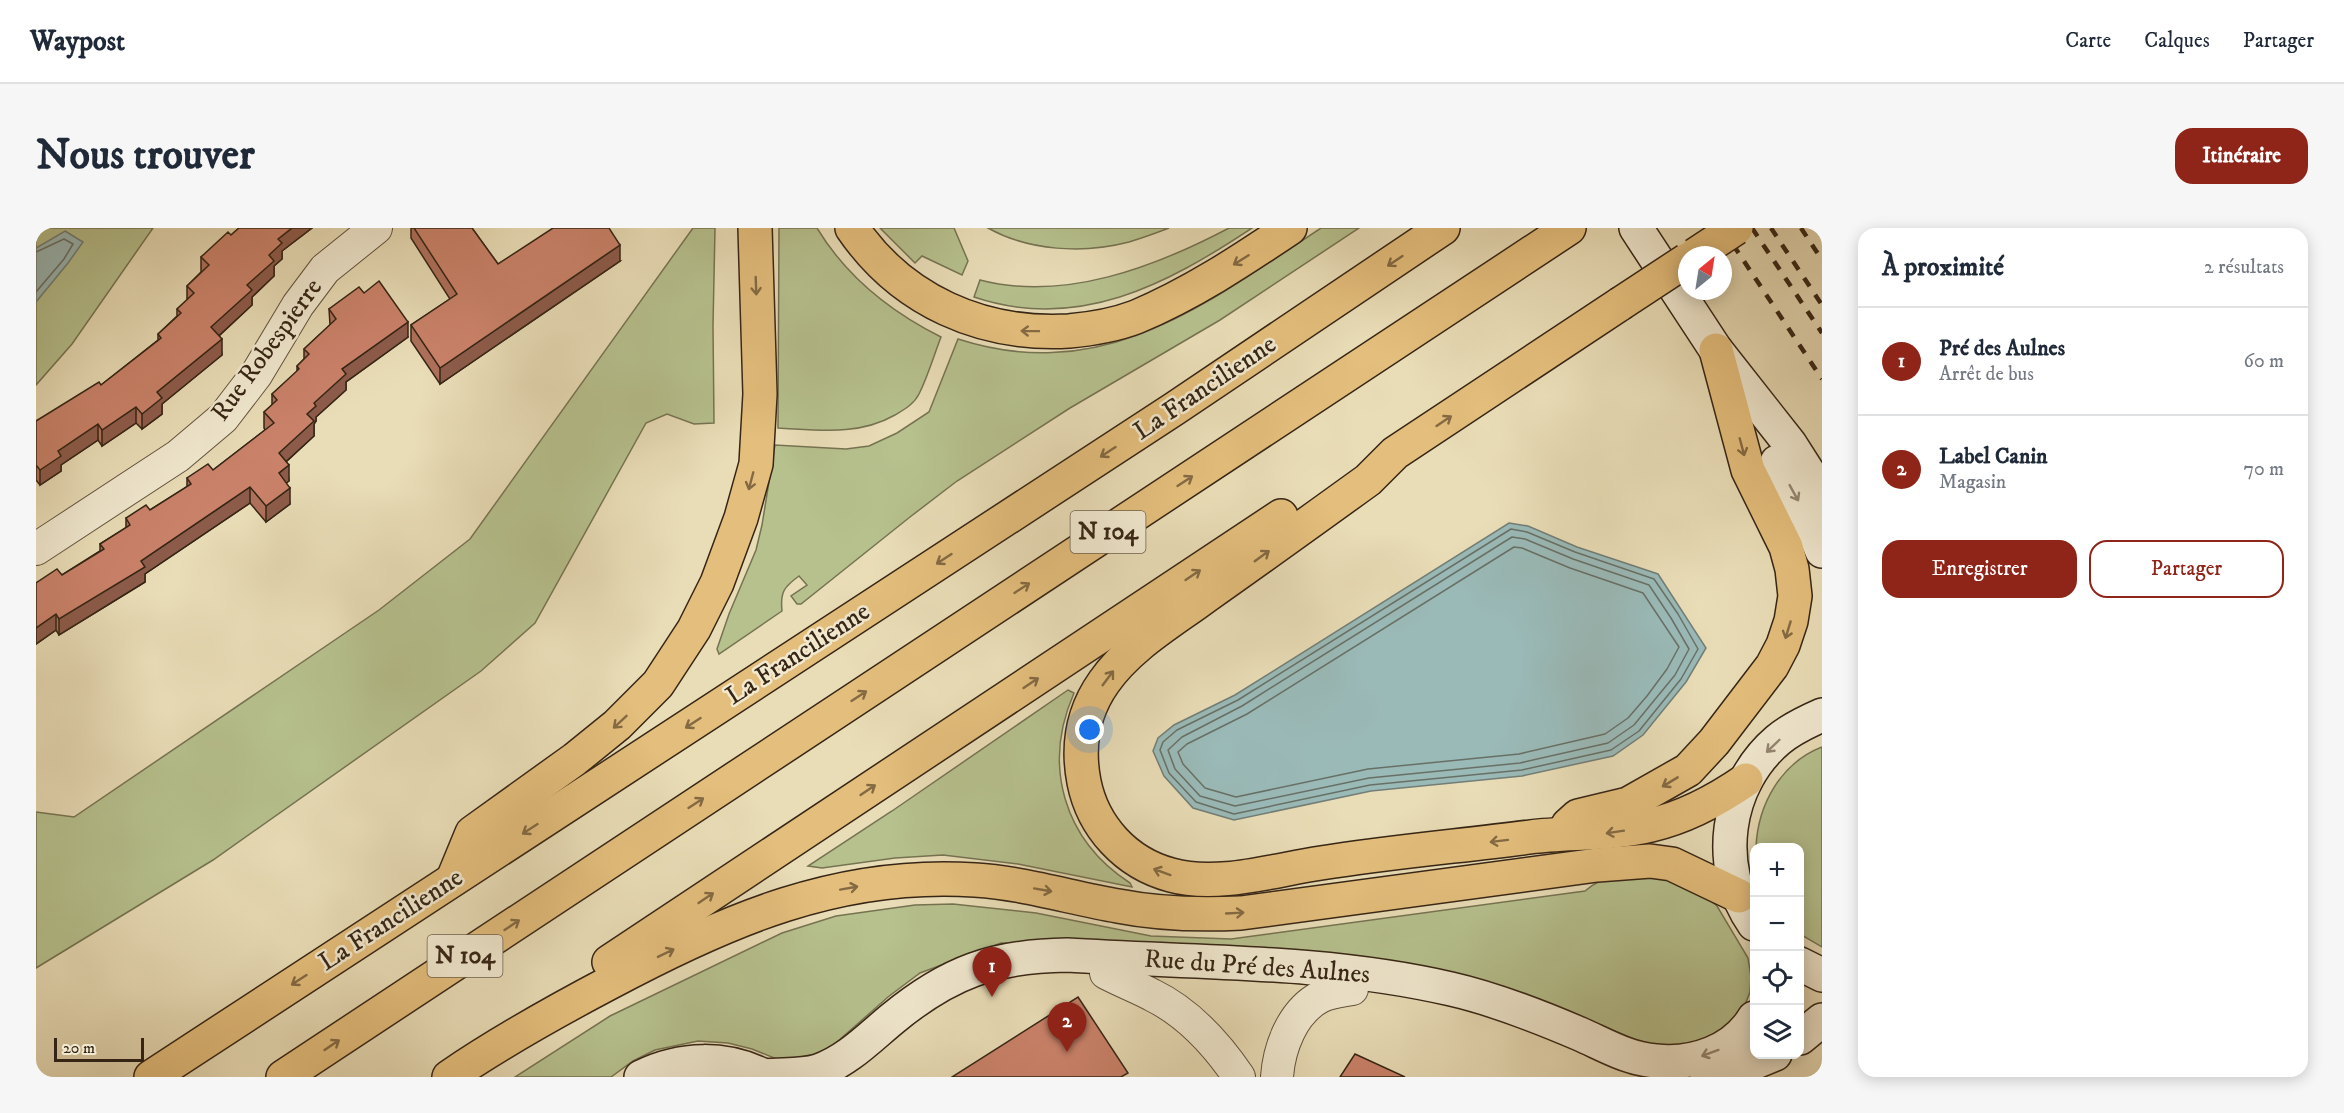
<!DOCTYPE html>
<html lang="fr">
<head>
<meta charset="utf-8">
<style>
	:root { --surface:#fff; --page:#f6f6f7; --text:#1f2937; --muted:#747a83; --line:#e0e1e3; --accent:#8f2418 }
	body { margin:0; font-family:"IM FELL DW Pica",serif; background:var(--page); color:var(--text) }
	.controls { position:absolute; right:18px; bottom:18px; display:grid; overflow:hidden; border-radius:12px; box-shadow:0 3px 15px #0003 }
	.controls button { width:54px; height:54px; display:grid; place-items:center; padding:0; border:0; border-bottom:2px solid var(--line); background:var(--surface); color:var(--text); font:30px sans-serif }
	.compass { position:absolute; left:1642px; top:18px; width:54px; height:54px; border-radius:50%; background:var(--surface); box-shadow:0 3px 15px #0003; rotate:30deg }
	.scale { position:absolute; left:18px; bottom:15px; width:90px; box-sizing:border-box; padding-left:6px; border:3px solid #362515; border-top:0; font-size:16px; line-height:21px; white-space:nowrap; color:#362515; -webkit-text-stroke:4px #f1e9d0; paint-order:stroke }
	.you { position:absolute; left:1054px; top:502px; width:21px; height:21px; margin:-15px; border:4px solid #fff; border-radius:50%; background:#1a73e8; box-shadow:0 0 0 9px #1a73e833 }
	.badge { display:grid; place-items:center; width:39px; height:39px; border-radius:50%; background:var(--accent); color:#fff; font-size:20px; font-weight:700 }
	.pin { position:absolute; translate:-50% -50px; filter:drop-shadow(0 2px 3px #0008) }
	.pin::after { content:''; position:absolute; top:32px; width:21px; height:18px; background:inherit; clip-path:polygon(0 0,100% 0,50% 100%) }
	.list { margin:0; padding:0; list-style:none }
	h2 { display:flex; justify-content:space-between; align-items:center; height:78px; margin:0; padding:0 24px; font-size:26px }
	h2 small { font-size:20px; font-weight:400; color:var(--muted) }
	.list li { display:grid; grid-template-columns:39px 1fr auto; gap:18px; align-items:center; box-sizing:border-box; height:108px; padding:0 24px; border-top:2px solid var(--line) }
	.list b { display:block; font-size:22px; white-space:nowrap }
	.list p { margin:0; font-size:20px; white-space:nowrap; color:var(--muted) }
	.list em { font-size:20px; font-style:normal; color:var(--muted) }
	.actions { display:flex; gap:12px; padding:18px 24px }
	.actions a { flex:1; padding:14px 0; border:2px solid var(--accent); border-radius:18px; text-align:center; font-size:21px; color:var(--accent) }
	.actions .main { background:var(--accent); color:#fff }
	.icon { flex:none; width:33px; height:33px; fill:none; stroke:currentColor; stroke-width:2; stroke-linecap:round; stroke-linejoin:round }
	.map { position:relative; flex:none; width:1786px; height:849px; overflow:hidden; border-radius:18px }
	header { display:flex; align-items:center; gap:36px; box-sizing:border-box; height:84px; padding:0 30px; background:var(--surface); border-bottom:2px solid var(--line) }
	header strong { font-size:28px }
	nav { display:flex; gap:33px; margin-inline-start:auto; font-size:21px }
	.intro { display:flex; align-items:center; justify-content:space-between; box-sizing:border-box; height:144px; padding:0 36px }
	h1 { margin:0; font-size:42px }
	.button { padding:15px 27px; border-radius:18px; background:var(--accent); color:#fff; font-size:21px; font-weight:700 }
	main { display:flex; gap:36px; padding:0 36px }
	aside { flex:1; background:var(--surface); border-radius:18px; box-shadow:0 3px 15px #0003 }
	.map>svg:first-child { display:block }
	.green { fill:#b6c18e; stroke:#767352; stroke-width:1.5 }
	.water { fill:#9abab8; stroke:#727e77; stroke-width:1.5 }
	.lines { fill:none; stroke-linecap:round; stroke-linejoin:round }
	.shore { stroke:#687066; stroke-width:1.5 }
	.street-casing { stroke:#63533e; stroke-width:34 }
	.secondary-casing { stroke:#362515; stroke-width:36 }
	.highway-casing { stroke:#362515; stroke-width:36 }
	.street { stroke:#f1e9d0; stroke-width:32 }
	.secondary { stroke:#f1e9d0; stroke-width:33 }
	.highway { stroke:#e4be7c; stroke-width:33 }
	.rail { stroke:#362515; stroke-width:4.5; stroke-dasharray:10 10; stroke-linecap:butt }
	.highway-bridge-casing { stroke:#362515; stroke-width:36; stroke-linecap:butt }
	.highway-bridge { stroke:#e4be7c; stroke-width:33 }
	.wall { fill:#ae705b; stroke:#362515; stroke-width:1.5 }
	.shaded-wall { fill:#8d5b4a; stroke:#362515; stroke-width:1.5 }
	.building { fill:#ca826a; stroke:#362515; stroke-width:1.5 }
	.oneway { stroke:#846a43 }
	.oneway2 { stroke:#948772 }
	.labels { text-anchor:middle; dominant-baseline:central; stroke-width:5; stroke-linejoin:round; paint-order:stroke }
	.shield { fill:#f1e9d0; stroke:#6e604d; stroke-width:1.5 }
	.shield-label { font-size:24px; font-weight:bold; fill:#362515 }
	.street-label { font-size:26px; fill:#362515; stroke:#f1e9d0 }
</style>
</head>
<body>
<header>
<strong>Waypost</strong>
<nav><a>Carte</a><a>Calques</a><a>Partager</a></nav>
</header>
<div class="intro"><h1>Nous trouver</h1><a class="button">Itinéraire</a></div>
<main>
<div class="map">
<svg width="1786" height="849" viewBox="0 0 1786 849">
	<rect width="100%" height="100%" fill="#e9ddb7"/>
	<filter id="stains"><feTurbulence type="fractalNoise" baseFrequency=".00333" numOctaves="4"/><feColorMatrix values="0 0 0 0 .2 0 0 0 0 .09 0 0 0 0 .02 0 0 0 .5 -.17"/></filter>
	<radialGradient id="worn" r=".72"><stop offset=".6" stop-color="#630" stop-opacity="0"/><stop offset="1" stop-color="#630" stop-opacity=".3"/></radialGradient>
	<g class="green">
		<path d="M0,0H117L36,116L0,157Z"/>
		<path d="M657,0H679L677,98L678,195L658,196L631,186L610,195L499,395L445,443L177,632L0,740V584L38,589L343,382L434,311Z"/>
		<path d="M743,0H781C810,48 855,84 905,109C898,127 892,148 883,166C878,176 869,181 859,187C822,208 783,202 742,200Z"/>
		<path d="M844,0H918L932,33L926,47L886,28L879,35Z"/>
		<path d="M952,0H1133C1120,5 1106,10 1093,14C1047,26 993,23 952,0Z"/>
		<path d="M1193,0H1216C1130,57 1042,104 938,69L944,52C1028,74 1119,39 1193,0Z"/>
		<path d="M1285,0H1323L1184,92L1034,180L921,253L874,289L765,376H761L755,368L771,357L763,348C748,359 744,364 746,383L683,426L681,421L693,386L720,322L726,297L739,217L810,221L833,218L861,205L893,184L922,111C1068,158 1170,76 1285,0Z"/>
		<path d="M1032,462L1038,465C1006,538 1028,612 1094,655L1096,659L982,636L907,627L859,630L786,640L772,638L856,583Z"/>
		<path d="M1786,519V719L1764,706V620L1720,619C1722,576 1745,535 1786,519Z"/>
		<path d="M1617,644L1664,664L1681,678L1712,730L1715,749L1714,764L1708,779L1685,807L1638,821L1612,817L1503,771L1424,750L1210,724L965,715L884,745L852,769L784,829L748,834L716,821L692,815L662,813L619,822L597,833L575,849H479L574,788L746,705L800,688L879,677L917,676L1000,685L1115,708L1195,711L1549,663C1568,646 1592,645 1617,644Z"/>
	</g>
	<g class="water">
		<path d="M29,3L47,14L32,35L0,74V20Z"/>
		<path d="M1473,295L1492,298L1541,319L1622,346L1670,420L1650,454L1607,507L1577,528L1486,548L1335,563L1198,592L1157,580L1128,548L1117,523L1122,510L1138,497L1199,467Z"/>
	</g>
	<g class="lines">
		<g class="shore">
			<path d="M0,24L28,11L37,16L28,31L0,64"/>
			<path d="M1475,301L1491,304L1539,324L1618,351L1642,386L1662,421L1645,451L1603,503L1575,522L1486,542L1334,557L1198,586L1160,574L1133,545L1124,522L1127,514L1141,502L1202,472Z"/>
			<path d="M1476,309L1489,311L1537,331L1613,357L1635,390L1653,421L1639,447L1598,497L1572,515L1484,535L1333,550L1199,578L1164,568L1139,541L1132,522L1146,509L1206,478Z"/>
			<path d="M1478,319L1486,320L1534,340L1607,365L1643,419L1631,441L1611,468L1592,490L1569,506L1483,526L1332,541L1200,569L1169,560L1147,536L1142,524L1151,516L1211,486Z"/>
		</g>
		<g class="street-casing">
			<g id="street">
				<path d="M0,321L142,228L187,190L220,147L262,77L289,41L340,0"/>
				<path d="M1070,745C1085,753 1101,759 1116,767C1153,785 1180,815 1203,849"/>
				<path d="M1241,849C1243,820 1256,784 1284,769C1294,764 1306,763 1316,761"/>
			</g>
		</g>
		<g class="secondary-casing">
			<g id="secondary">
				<path d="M1600,0L1680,122L1754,216L1786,266"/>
				<path d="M1741,234L1773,292L1786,323"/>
				<path d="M1718,696C1678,639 1689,557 1742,512C1755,501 1770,494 1786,487"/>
				<path d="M1764,736L1786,747"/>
				<path d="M1764,810L1786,792"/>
				<path d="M727,848C744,846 766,848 782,843C811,833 833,810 856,791C913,744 958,728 1031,727C1160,735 1289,732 1415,761C1459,771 1502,788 1544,806C1569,817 1592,831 1620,833C1658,837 1698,823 1718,790"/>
				<path d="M605,849C645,829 690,828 730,849"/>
				<path d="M1671,849L1698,843L1739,826"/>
			</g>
		</g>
		<g class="highway-casing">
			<g id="highway">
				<path d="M816,0C866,73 946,108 1033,103C1055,101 1079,97 1100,89C1155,66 1205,33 1254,0"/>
				<path d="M1584,76L1359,225L1332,252C1278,291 1224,330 1170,368C1135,394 1093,418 1068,454C1046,485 1041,518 1048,554C1057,599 1090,635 1135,647C1181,660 1238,642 1285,635C1354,624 1424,618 1494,609C1534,604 1575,607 1615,597C1650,589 1681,572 1710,552"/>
				<path d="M1532,597L1542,588L1592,576L1652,542L1678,514L1736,438L1747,417L1755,393L1759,368L1756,341L1750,319L1712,242L1680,122"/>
				<path d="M417,651L436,605L539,531L581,497L622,456L658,401L681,355L705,290L720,236L724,166L719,0"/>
				<path d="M573,734L1245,288"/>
				<path d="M115,849L1138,181L1407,0"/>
				<path d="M247,849L1533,0"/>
				<path d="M413,849C464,814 518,784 573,755C691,692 803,643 939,652C988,655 1035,670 1082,678C1123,686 1164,687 1205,685L1561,637L1614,633L1636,636L1703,668"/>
			</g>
		</g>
		<use href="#street" class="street"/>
		<use href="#secondary" class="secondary"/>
		<use href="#highway" class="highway"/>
		<g class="rail">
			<path d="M1686,0L1786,151"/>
			<path d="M1716,0L1786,105"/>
			<path d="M1735,0L1786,77"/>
			<path d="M1765,0L1786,32"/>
		</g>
		<g class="highway-bridge-casing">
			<g id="highway-bridge">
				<path d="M1659,27L1700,0"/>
				<path d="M1584,76L1651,32"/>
			</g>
		</g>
		<use href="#highway-bridge" class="highway-bridge"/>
	</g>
	<g class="wall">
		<path d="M203,0H276L246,23V31L238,38V48L216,69V77L183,108L186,127L126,176V186L106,201L100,195L66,218L62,212L25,237V243L4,257L0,252V193L65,157L122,112V106L141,88V81L151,72V58L165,44V29L195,7Z"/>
		<path d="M375,0H436L462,36L584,33L404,156L375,113V97L414,71L375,10Z"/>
		<path d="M328,65L372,109L310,154V162L280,189V193L278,196V208L250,234L253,253L250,255L254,276L230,294L214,275L109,346V354L23,407L20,402L0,416V355L26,347L64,323V316L90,300V290L114,282L151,259V250L177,242L229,202L228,200V184L236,177V166L261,144V138L268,131V121L294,97L293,81Z"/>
	</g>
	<g class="shaded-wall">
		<path d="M256,0H276L246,23V31L238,38V48L216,69V77L175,115V99L211,57L233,27L242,11Z"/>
		<path d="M584,17V33L404,156V140Z"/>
		<path d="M372,94V109L310,154V162L280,189V193L278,196V208L243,240V225L278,175L306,141Z"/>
		<path d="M186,111V127L126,176V186L106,201V186L121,164Z"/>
		<path d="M100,179V195L66,218V202Z"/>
		<path d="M62,196V212L25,237V243L4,257V242L22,223Z"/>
		<path d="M253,237V253L243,261V245Z"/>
		<path d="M214,259V275L109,346V354L23,407V391L105,333Z"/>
		<path d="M254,260V276L230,294V278Z"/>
		<path d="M20,386V402L0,416V400Z"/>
	</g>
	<g class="building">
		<path d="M203,0H256L242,11L246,15L233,27L238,33L211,57L216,62L175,99L186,111L121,164L126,170L106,186L100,179L66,202L62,196L22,223L25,228L4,242L0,237V193L63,154L65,157L125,110L122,106L145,85L141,81L158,65L151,58L173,37L165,29L192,4L195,7Z"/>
		<path d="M378,0H436L462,36L517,0H573L584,17L404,140L375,97L421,66Z"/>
		<path d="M343,53L372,94L306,141L310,146L278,175L280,178L271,186L278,193L243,225L253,237L243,245L254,260L230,278L214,259L105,333L109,339L23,391L20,386L0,400V355L21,341L26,347L68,321L64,316L94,297L90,290L110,277L114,282L155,256L151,250L172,236L177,242L238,195L228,184L241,172L236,166L263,141L261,138L273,126L268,121L300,91L293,81L323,59L328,65Z"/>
		<path d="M1042,769L1092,845L1085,849H916Z"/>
		<path d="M1319,826L1369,849H1304Z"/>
	</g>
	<defs><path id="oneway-shaft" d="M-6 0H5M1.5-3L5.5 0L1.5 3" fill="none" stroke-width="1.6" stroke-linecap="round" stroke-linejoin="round" transform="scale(1.5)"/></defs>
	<g class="oneway">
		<use href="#oneway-shaft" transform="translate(1205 32) rotate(148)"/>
		<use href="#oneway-shaft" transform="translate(1359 33) rotate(146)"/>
		<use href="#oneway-shaft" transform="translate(720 58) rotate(88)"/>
		<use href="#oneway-shaft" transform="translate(994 103) rotate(-179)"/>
		<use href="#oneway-shaft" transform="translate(1408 193) rotate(-34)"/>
		<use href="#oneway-shaft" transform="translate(1706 219) rotate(75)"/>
		<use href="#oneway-shaft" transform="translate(1072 224) rotate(147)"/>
		<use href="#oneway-shaft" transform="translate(715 253) rotate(105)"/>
		<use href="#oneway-shaft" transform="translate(1149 253) rotate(-33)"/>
		<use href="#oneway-shaft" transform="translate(1226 328) rotate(-36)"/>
		<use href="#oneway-shaft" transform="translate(908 331) rotate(147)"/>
		<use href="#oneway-shaft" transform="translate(1157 347) rotate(-34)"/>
		<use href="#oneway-shaft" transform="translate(986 360) rotate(-33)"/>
		<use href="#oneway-shaft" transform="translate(1752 402) rotate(107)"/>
		<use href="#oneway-shaft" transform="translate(1072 450) rotate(-53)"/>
		<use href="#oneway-shaft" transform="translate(995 455) rotate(-34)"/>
		<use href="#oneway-shaft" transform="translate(823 468) rotate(-33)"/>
		<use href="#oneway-shaft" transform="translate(584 494) rotate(137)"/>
		<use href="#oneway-shaft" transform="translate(657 495) rotate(147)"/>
		<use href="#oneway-shaft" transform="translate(1634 554) rotate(149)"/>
		<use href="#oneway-shaft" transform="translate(832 562) rotate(-34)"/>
		<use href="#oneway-shaft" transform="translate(660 575) rotate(-33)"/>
		<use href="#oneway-shaft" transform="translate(494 601) rotate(147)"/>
		<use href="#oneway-shaft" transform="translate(1579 604) rotate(171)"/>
		<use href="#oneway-shaft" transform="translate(1463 613) rotate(173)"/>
		<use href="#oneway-shaft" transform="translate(1126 644) rotate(-160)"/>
		<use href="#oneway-shaft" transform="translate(813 660) rotate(-10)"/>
		<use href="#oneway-shaft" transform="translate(1007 662) rotate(10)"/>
		<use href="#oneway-shaft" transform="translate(670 670) rotate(-34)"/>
		<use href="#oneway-shaft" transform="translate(1199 685) rotate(-3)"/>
		<use href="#oneway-shaft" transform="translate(476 697) rotate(-34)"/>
		<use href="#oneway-shaft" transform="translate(630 725) rotate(-26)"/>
		<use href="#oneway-shaft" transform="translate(263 752) rotate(147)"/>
		<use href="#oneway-shaft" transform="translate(296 817) rotate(-34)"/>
	</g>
	<g class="oneway2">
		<use href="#oneway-shaft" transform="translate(1758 265) rotate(61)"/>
		<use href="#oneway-shaft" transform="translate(1737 518) rotate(136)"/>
		<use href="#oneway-shaft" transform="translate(1674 825) rotate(160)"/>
	</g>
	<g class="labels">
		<g class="shield">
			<rect x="1034.5" y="283" width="75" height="42" rx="4.5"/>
			<rect x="391.5" y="707" width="75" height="42" rx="4.5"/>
		</g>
		<g class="shield-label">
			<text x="1072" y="304">N 104</text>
			<text x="429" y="728">N 104</text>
		</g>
		<g class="street-label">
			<text transform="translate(231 122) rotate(-54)">Rue Robespierre</text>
			<text transform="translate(1169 160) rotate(-34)">La Francilienne</text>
			<text transform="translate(762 426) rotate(-33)">La Francilienne</text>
			<text transform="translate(355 692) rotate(-33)">La Francilienne</text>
			<text transform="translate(1221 739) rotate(4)">Rue du Pré des Aulnes</text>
		</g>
	</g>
	<rect width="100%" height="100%" filter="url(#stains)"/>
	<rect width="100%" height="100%" fill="url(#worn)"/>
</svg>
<div class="controls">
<button>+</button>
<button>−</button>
<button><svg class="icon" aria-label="locate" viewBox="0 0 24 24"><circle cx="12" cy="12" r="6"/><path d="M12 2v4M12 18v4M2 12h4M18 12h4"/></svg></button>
<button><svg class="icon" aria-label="layers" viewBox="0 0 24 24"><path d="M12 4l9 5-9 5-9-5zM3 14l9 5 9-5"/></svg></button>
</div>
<svg class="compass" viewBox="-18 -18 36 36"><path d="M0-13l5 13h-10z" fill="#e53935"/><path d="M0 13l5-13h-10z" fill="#747a83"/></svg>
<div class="scale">20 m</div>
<div class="you"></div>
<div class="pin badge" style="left:956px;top:769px">1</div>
<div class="pin badge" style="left:1031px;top:824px">2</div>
</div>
<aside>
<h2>À proximité<small>2 résultats</small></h2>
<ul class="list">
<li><span class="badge">1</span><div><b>Pré des Aulnes</b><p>Arrêt de bus</p></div><em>60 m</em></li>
<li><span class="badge">2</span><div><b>Label Canin</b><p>Magasin</p></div><em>70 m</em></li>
</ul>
<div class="actions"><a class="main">Enregistrer</a><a>Partager</a></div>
</aside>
</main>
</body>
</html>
